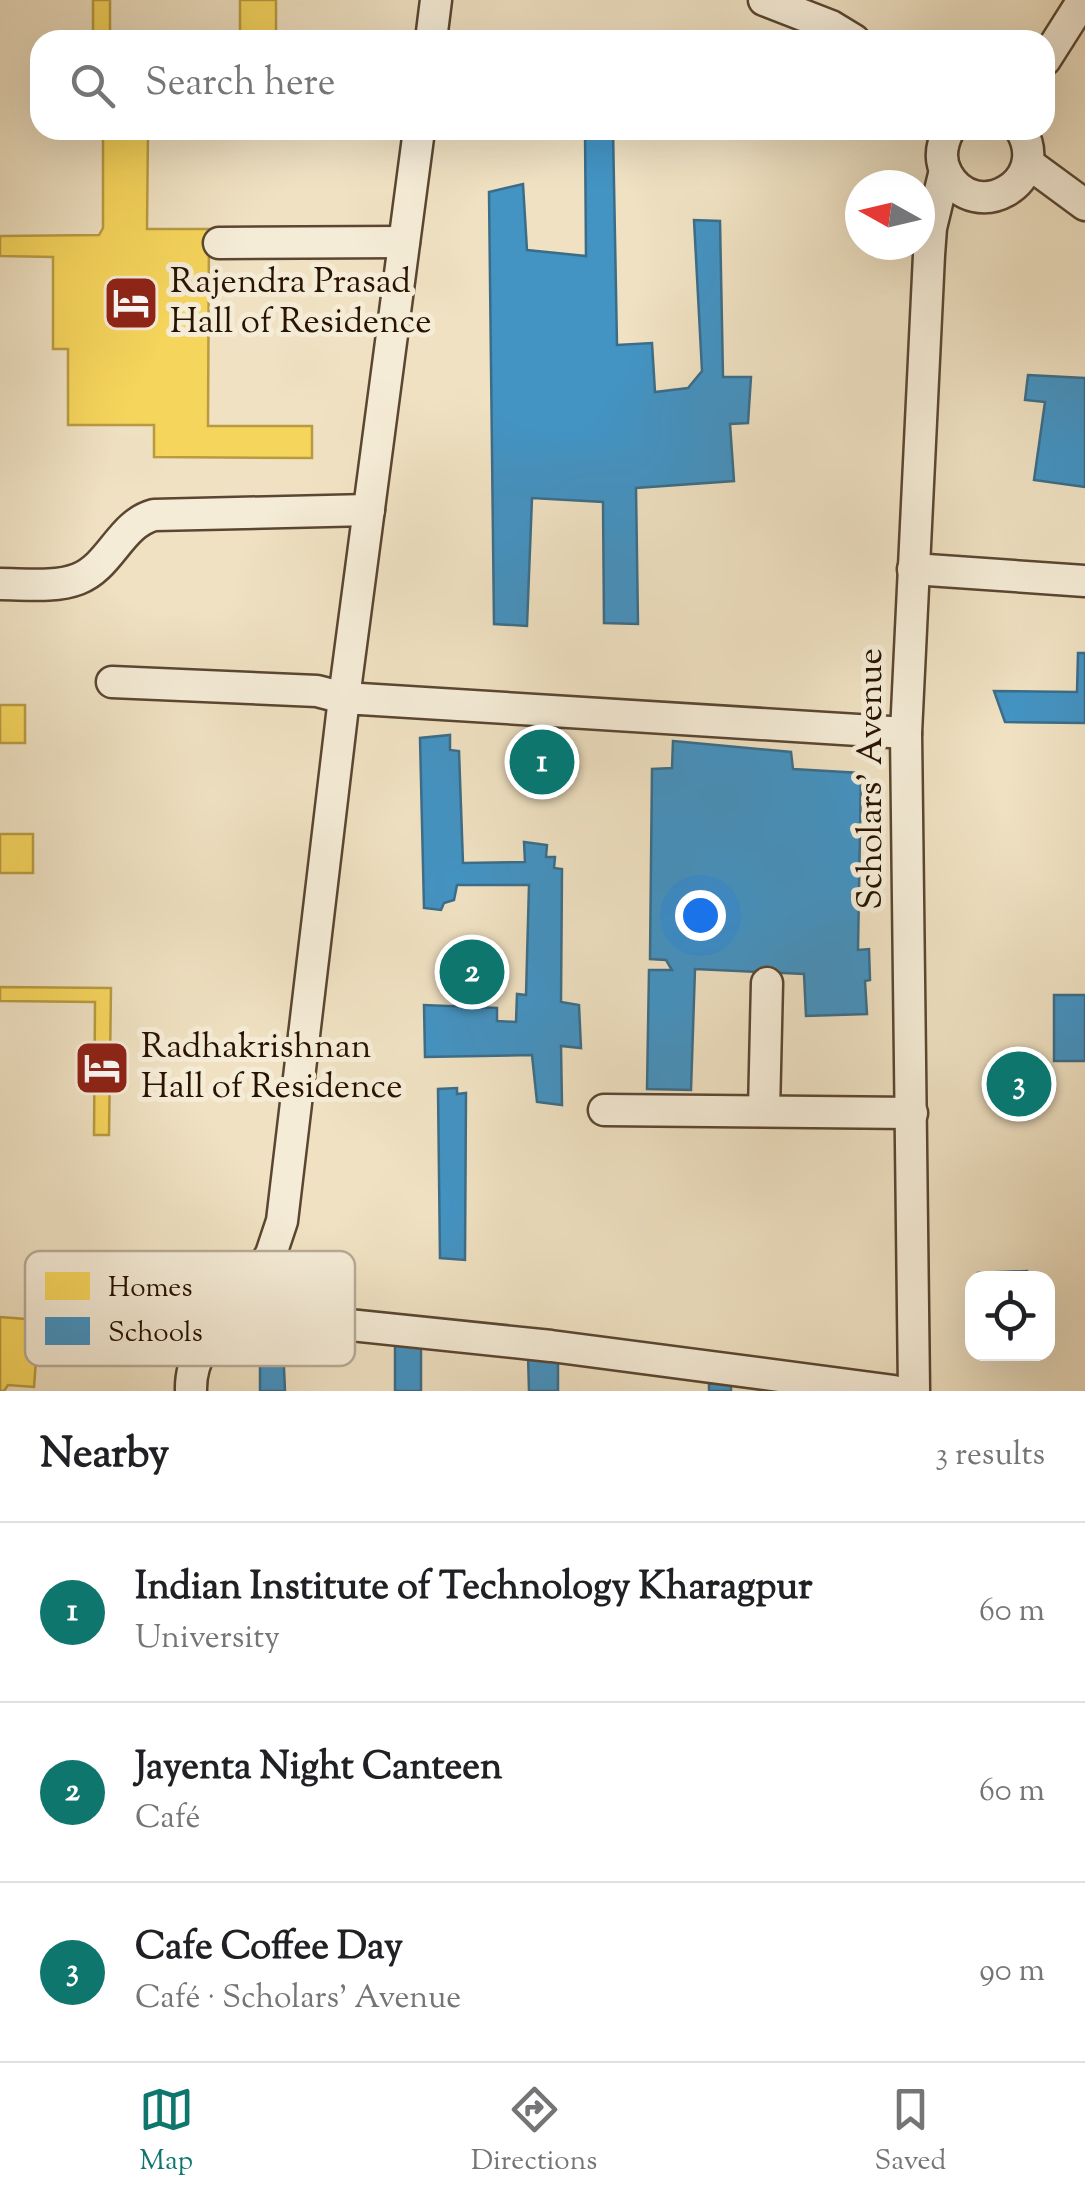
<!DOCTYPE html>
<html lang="en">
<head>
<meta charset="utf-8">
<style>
	:root { --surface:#fff; --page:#f6f6f6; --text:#202124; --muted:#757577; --line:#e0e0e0; --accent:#0f766e }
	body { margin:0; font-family:"Sorts Mill Goudy",serif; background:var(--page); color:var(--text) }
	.controls { position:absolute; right:30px; bottom:30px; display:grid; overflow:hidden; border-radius:20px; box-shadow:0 10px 40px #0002 }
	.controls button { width:90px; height:90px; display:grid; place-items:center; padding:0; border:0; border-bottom:2px solid var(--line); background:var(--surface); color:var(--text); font:50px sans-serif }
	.compass { position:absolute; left:845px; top:170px; width:90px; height:90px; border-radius:50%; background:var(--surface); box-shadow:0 10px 40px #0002; rotate:278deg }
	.you { position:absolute; left:700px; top:915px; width:35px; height:35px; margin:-25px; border:8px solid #fff; border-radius:50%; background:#1a73e8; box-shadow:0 0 0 15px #1a73e833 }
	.badge { display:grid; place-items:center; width:65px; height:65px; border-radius:50%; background:var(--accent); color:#fff; font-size:32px; font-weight:700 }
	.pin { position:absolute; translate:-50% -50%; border:5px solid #fff; box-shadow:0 2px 10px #0006 }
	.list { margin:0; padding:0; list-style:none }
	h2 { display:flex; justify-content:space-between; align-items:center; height:130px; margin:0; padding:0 40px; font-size:42px }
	h2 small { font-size:32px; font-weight:400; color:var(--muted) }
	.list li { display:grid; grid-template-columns:65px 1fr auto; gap:30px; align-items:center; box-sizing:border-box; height:180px; padding:0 40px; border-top:2px solid var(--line) }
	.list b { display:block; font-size:38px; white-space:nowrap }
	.list p { margin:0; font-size:32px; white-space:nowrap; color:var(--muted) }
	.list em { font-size:32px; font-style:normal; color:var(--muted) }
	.icon { flex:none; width:55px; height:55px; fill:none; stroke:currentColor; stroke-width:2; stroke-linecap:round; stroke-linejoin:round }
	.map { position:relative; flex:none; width:1085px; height:1391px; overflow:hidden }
	.search { position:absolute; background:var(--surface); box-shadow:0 10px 40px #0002; left:30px; right:30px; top:30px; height:110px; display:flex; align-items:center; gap:25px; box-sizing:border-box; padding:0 35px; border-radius:30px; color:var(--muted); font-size:38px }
	.sheet { height:670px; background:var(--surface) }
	nav { display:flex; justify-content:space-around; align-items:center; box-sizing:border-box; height:140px; border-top:2px solid var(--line); background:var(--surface); font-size:28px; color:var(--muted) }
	nav a { display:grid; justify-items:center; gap:5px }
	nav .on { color:var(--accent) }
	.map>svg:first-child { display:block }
	.homes { fill:#f6d55c; stroke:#b89b41; stroke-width:2.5 }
	.schools { fill:#4393c3; stroke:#3b6d89; stroke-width:2.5 }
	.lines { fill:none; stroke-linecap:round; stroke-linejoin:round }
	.minor-casing { stroke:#5a4631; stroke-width:35 }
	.minor { stroke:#f5ecd7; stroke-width:30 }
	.labels { text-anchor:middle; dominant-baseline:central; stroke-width:10; stroke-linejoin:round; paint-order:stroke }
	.poi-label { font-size:35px; fill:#281301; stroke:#f5ecd7; text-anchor:start }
	.street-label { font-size:35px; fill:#281301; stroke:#f5ecd7 }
	.key { fill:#f5ecd7; stroke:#b8ab97; stroke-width:2.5 }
	.key-label { font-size:28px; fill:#281301 }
</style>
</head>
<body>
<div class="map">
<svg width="1085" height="1391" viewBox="0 0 1085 1391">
	<rect width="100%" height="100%" fill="#efe1c2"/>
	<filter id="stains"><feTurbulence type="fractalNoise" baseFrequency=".002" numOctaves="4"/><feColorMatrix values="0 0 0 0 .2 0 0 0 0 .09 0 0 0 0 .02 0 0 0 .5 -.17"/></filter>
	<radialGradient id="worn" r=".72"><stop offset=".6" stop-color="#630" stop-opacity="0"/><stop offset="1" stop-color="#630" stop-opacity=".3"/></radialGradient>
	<g class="homes">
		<rect x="93" y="0" width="17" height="40"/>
		<rect x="240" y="0" width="36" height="40"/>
		<path d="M103,130H148L147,229H209L208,426H312V458L154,457V425H68V349H53V257L0,256V236L99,235L103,228Z"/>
		<rect x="0" y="705" width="25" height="38"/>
		<rect x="0" y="834" width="33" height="39"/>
		<path d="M0,987L111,988L109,1135H94L95,1002L0,1001Z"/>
		<path d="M0,1317L39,1320L34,1387L8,1385L4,1391H0Z"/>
	</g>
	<g class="schools">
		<path d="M585,130H613L617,345L652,343L655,392L688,388L702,371L694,220L720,221L723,377H751L748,423L730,424L734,481L636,488L638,624L604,623L603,502L532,498L527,626L494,624L489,192L523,184L527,250L586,256Z"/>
		<path d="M1028,375L1085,378V487L1034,480L1045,402L1025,400Z"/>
		<path d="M1078,653H1085V723L1005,722L994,691L1077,692Z"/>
		<path d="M450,735V750L459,751L463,863L525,862L524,842L547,845L546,857H555L554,868L562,869L561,1002L579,1005L581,1048L561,1046L562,1105L537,1102L532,1055L425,1057L424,1005L497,1008V1021L516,1022L517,994L526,995L529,885H457L454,900L444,903L441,910L424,908L420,738Z"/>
		<path d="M673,741L791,752L793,769L861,773L858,950L869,949L870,980L865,981L867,1014L806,1016L804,974L695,969L691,1090L647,1089L649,970H672L666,960L650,959L652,769L672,768Z"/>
		<rect x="1054" y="995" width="31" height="66"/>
		<path d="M457,1088V1094L466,1093L465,1260L440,1258L438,1089Z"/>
		<path d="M1027,1271V1278H978V1273Z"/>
		<path d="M421,1340V1391H395V1345Z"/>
		<path d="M283,1346L285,1391H260V1350Z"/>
		<path d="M558,1353V1391H529L528,1355Z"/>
		<path d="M731,1381V1391H709V1384Z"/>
	</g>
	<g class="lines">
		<g class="minor-casing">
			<g id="minor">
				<path d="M764,0L831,26L854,40"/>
				<path d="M431,40L436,0"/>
				<path d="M1045,60L1083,0"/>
				<path d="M949,130C941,145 939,160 947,174C975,225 1052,183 1021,130"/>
				<path d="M1028,163L1085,205"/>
				<path d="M219,243L404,242"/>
				<path d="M913,569L1085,581"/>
				<path d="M0,584C24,584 55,588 78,579C111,566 120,524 154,515L369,510"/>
				<path d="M112,682L317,691L344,698L419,130"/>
				<path d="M604,1110L912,1113"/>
				<path d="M764,1111L767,983"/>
				<path d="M235,1313L271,1254L282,1221L344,698L906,733"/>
				<path d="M191,1391C190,1355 210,1336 235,1313L551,1346L894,1391"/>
				<path d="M914,1391L906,733L929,255L931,228L945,170"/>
			</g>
		</g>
		<use href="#minor" class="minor"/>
	</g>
	<defs>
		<g id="hotel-square" transform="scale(2.875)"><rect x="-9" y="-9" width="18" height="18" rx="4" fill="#8f2418" stroke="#f5ecd7"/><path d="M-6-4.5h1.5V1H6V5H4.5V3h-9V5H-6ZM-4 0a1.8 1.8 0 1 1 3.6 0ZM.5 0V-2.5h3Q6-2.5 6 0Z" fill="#fff"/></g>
	</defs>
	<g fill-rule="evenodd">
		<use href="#hotel-square" x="131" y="303"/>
		<use href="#hotel-square" x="102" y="1068"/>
	</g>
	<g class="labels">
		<g class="poi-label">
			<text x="170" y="283">Rajendra Prasad<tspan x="170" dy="40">Hall of Residence</tspan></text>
			<text x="141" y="1048">Radhakrishnan<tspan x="141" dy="40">Hall of Residence</tspan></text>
		</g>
		<g class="street-label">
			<text transform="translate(872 779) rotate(-90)">Scholars' Avenue</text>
		</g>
	</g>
	<rect x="25" y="1251" width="330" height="115" rx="15" class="key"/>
	<rect x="45" y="1272" width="45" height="28" fill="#f6d55c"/>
	<rect x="45" y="1317" width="45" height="28" fill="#4393c3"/>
	<g class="key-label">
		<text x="108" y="1296">Homes</text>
		<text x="108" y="1341">Schools</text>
	</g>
	<rect width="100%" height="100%" filter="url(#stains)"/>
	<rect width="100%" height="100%" fill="url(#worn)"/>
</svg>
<div class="controls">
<button><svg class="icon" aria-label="locate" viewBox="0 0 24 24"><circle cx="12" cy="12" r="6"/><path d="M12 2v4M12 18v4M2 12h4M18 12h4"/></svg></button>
</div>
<svg class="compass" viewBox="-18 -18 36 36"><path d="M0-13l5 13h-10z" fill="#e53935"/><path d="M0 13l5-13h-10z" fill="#757577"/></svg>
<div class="you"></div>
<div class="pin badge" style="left:542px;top:762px">1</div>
<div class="pin badge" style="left:472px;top:972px">2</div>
<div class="pin badge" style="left:1019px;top:1084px">3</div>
<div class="search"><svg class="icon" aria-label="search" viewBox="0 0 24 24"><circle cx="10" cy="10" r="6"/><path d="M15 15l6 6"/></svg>Search here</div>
</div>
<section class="sheet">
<h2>Nearby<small>3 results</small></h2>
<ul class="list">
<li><span class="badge">1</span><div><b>Indian Institute of Technology Kharagpur</b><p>University</p></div><em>60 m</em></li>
<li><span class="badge">2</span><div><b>Jayenta Night Canteen</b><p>Café</p></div><em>60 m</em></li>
<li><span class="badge">3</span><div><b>Cafe Coffee Day</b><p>Café · Scholars' Avenue</p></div><em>90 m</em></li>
</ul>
</section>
<nav>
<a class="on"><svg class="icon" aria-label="map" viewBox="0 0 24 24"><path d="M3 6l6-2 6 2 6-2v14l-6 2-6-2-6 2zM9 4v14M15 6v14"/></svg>Map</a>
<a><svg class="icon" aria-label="directions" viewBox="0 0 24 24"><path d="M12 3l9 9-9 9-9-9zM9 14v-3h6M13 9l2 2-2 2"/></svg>Directions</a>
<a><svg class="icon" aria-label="saved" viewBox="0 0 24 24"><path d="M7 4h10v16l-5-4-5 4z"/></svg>Saved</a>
</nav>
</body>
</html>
